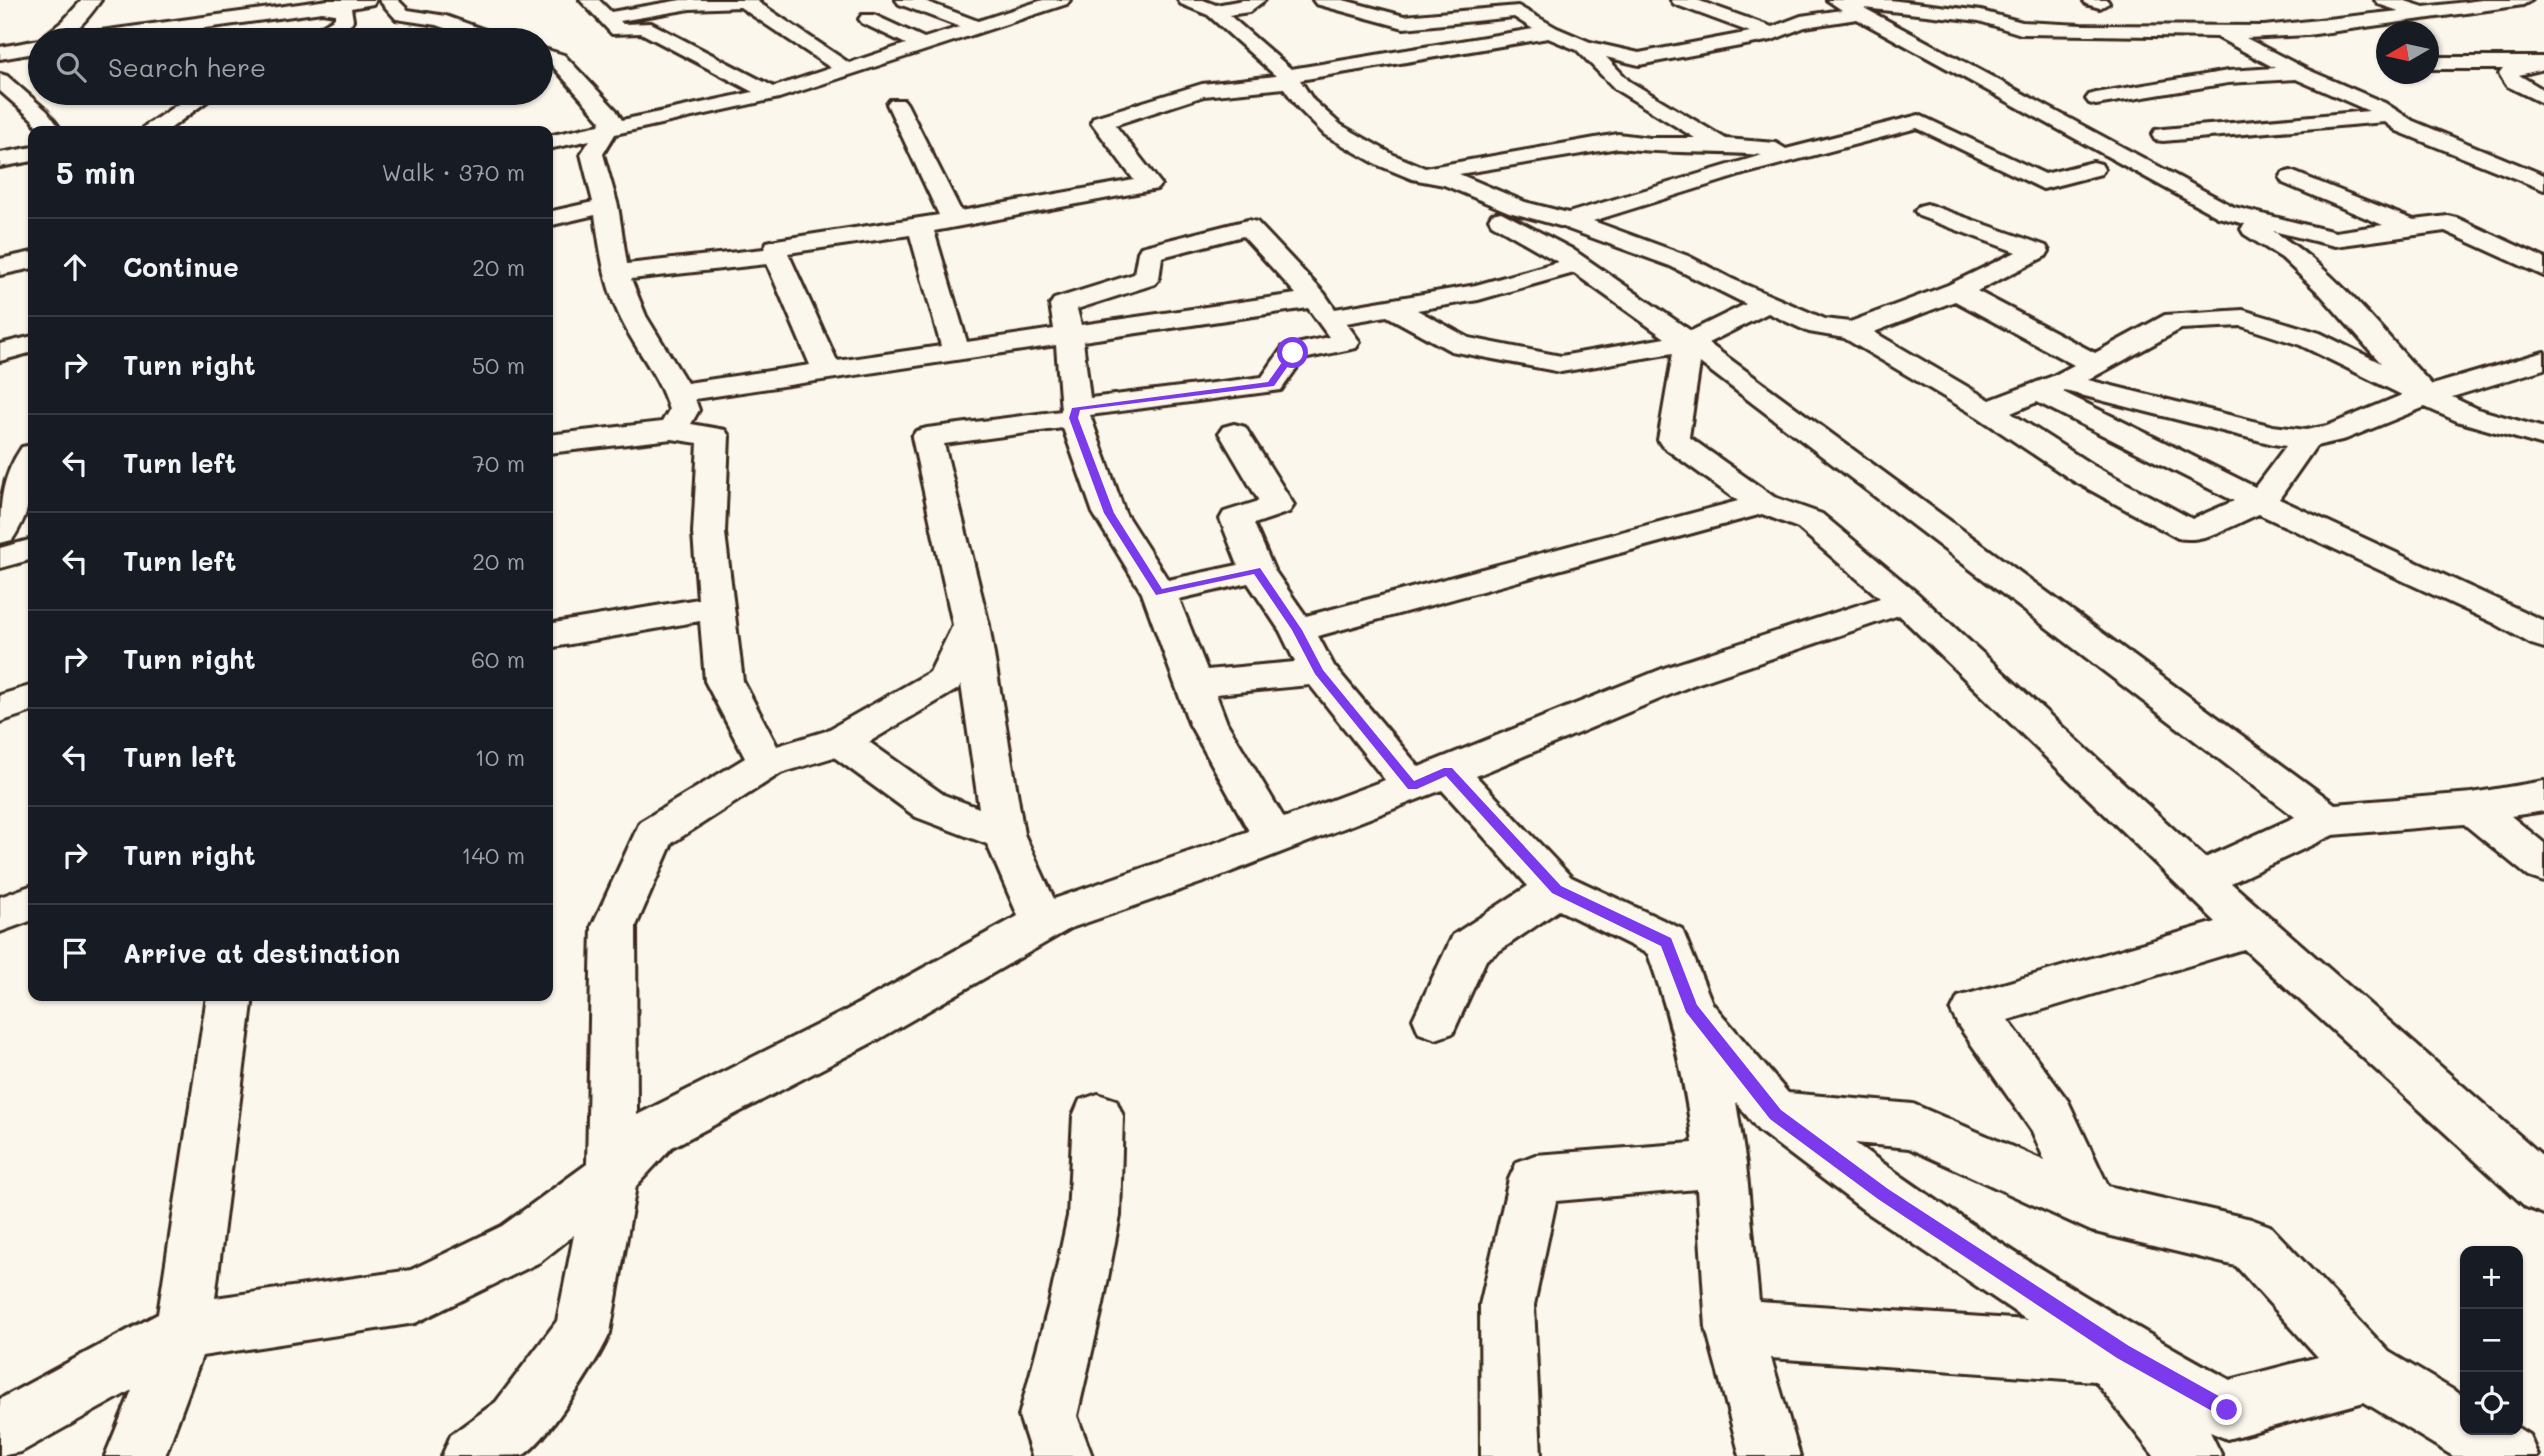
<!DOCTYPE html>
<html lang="en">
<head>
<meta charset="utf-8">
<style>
	:root { --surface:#171b24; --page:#242831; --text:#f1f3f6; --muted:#9ea1a6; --line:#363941 }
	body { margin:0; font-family:Mali,sans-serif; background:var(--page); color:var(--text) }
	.controls { position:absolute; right:21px; bottom:21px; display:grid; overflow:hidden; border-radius:14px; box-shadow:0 2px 5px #0004 }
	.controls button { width:63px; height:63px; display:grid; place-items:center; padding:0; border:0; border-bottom:2px solid var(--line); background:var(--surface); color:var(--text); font:35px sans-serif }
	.compass { position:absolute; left:2376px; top:21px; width:63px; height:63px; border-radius:50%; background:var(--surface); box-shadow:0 2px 5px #0004; rotate:261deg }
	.stop { position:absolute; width:21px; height:21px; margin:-16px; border:5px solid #7c3aed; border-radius:50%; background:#fff }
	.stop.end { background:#7c3aed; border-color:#fff; box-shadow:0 2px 7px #0008 }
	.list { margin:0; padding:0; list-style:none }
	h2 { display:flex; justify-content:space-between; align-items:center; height:91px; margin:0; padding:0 28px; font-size:30px }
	h2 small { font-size:23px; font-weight:400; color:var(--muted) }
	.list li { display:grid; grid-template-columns:46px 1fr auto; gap:21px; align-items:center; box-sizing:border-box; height:98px; padding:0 28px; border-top:2px solid var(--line) }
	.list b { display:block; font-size:26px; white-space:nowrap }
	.list em { font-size:23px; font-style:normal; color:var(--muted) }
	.icon { flex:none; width:38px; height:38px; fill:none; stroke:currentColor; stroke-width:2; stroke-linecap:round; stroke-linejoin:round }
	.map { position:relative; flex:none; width:2544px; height:1456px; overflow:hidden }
	.search { position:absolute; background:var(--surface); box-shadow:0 2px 5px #0004; left:28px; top:28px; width:525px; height:77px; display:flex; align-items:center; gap:18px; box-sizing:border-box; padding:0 24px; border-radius:38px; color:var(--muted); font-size:26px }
	.panel { position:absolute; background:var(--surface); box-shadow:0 2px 5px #0004; left:28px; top:126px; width:525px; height:875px; border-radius:14px }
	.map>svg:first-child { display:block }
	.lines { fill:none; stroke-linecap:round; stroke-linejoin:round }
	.minor-casing { stroke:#3b2a1e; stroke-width:6 }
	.minor { fill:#fbf7ec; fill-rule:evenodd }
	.route { fill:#7c3aed }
</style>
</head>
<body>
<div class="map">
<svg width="2544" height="1456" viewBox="0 0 2544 1456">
	<rect width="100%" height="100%" fill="#fbf7ec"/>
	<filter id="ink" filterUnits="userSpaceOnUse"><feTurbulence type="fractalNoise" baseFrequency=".0143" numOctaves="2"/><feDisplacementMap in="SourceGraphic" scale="14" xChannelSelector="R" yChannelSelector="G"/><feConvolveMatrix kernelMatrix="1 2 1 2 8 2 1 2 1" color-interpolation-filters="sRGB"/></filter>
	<g filter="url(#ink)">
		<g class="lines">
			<g class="minor-casing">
				<g id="minor">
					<path d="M82,0H101C83,25 72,40 40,40V52L0,59V47L39,40L63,21Z"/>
					<path d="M328,0H376L373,4L351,8L353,20L351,24L321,40H298L335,18V14L322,12L118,40H70L79,34Z"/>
					<path d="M379,0H398L408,10L446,16L502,36L504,40H478L436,25L396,19Z"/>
					<path d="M580,0H599L611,12L681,0H760L758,2L849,63L906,44L862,23L859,19L862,15H874L924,38L960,27L899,4L896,0H922L978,21L1043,0H1070L1067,4L779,98L615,134L603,154L618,206L627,264L764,249L767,242L776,240L939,215L887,104L890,100H904L907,104L961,211L1134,180L1091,122L1094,117L1202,84L1276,76L1208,15L1181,4L1178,0H1203L1216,5L1243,0H1265L1249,12L1229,15L1291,69L1533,29L1514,17L1404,28L1316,4L1313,0H1343L1404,16L1518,6L1557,28L1590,42L1639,53L1750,32L1674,4L1671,0H1697L1772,27L1801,16L1842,10L1827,0H1890L1981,11L2022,22L2081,25L2264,26L2399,11L2378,4L2375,0H2402L2424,7L2482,0H2532L2523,5L2308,35L2246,38L2306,69L2385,103L2413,121L2544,175V190L2397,131L2385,122L2163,141L2155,140L2152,135L2155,130L2163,129L2369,111L2296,79L2228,83L2096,105L2089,103L2086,99L2089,95L2096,93L2228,71L2275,68L2217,37L2021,34L1979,21L1864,8L2234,207L2335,232L2383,225L2283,183L2280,178L2283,173L2291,171L2414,220L2448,216L2457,218L2544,258V276L2445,231L2335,246L2273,231C2336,270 2382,331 2432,385L2544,352V369L2452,397L2477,409L2544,428V446L2457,421L2425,407L2346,439L2316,446L2279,499L2544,621V648L2531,644L2494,623L2259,514C2235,524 2204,544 2178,538L2072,480L1978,417L1844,338L1809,332L1768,313L1708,343L2335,804L2472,793L2544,781V811L2511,816L2544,843V882L2529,877L2464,824L2333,835L2231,883L2544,1157V1214L2526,1207L2244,949L2008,1020L2068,1101L2108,1186L2251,1219L2270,1226L2389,1352L2465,1397V1430L2518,1428L2529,1435L2538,1456H2453L2364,1402L2227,1439L2210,1432L2222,1456H2154L2095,1381L1771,1358L1800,1456H1740L1706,1328L1697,1189L1556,1201L1534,1305L1541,1456H1481L1480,1305L1509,1179L1517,1162L1535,1155L1693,1143C1684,1076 1671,1017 1648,954L1559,910L1486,960L1453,1033L1436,1039L1419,1033L1413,1019L1453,935L1528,886L1442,790L1215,878L1071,928L879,1039L672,1147L636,1186L610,1333C599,1359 546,1443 523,1455C512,1456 458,1456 442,1456L451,1435L496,1402L557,1321L574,1235L540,1262L415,1323L202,1356L165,1456H105L132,1390L21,1452L0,1456V1399L158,1314L207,996H253L215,1298L411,1270L502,1226L587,1164L592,926L640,822L745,758L705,681L700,621L548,648V624L698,599L693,533L698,443L672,439L548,453V435L662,422L669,410C659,375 634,348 619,315C604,282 600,250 595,215L548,226V212L593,202L581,154L590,140L548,149V136L599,125L601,121L550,63L541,60V48L564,55L616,110L622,120L753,92L641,33L612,34ZM740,7L831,68L774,87L651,23L623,24L620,21L690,9ZM1857,19L2218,217L2245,224L2241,229L2244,234L2282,258L2320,294L2381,363L2320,333L2243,310L2165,315L2095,353L1977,291L2046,256L2049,251L2046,246L1927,204L1919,206L1915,211L1919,216L2016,252L1948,285L1850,322L1825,319L1732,279L1688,256L1593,221L1747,173L1917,128L2043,189L2101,174L2104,169L2101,164L2093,162L2045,174L1919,115L1786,149L1776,143L1726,139L1629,81L1606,57L1639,65L1772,40L1805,27ZM1548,38L1577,50L1615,89L1695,138H1650L1618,134L1425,168L1394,155L1341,125L1313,100L1300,80ZM1284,88L1298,108L1325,135L1378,165L1412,179L1444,185L1509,212L1560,226L1670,266L1746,304L1691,331L1572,249L1501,212L1492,214L1489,219L1492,224L1558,262L1476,285L1335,309L1324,293L1257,222L1248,220L1141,247L1138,252L1134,274L1054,299L1050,305L1054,329L967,342L934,231L1157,189L1161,184L1115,125L1204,96ZM1618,148C1666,154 1714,151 1762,155L1568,213L1525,202L1459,174ZM910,235L941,346L837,361L788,253ZM1243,236L1296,294L1081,325L1077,309L1155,284L1159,279L1162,257ZM767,264L810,365L687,383L646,316L631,279ZM1574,273L1665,338L1561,356L1469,338L1417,310L1478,300ZM1955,301L2074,365L2053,376L1990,400L1874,332ZM1308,308L1329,337L1283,347L1262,377L1090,398L1083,341ZM1387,316L1451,351L1561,372L1673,353L1658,440L1662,446L1738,501L1306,616L1274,570L1254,524L1289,512L1294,505L1245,427L1234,424L1223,427L1219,433L1259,501L1224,512L1220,519L1238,565L1168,580L1125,513L1090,415L1281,390L1303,359L1356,348L1360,342L1346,323ZM2241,326L2300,345L2402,395L2327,426L2306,430L2273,426L2088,380L2181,329ZM1056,345L1061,411L927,428L916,431L912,437L953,625L930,672L826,731L777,746L743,681L725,533L729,436L725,430L691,424L699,410L695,399ZM1700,363L2295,817L2205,858L1917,593L1822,514L1774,497L1689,437ZM2065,391L2273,444L2286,446L2255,487L2063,392ZM2037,402L2234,501L2192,519L2094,466L2011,413ZM1063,428L1093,513L1142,593L1189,723L1249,831L1054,899L1024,834L989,625L944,444ZM1762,514L1798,528L1880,598L1667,667L1419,767L1334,666L1318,636ZM1248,583L1280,631L1295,662L1207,670L1179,599ZM1899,615L2216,922L1958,997L1951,1011L1958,1025L2032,1131L2045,1161L1913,1104L1788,1093L1712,1003L1682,929L1571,877L1476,776L1693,685ZM961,684L979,808L944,795L869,742L958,689ZM1310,685L1385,780L1284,818L1227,723L1216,694ZM834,757L916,817L987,844L1018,916L845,1011L637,1115L636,926L672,843L781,773ZM1736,1102L1758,1130L1865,1211L2027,1320L1759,1302L1746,1164ZM1855,1143L1909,1148L2091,1231L2236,1266L2318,1357L2230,1380C2101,1309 1974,1230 1855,1143Z"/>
					<path d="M2083,0H2107L2109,3L2100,8L2086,4Z"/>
					<path d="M2428,57H2544V69L2519,75L2544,90V104L2507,86L2499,74L2503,69H2430Z"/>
					<path d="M0,74L7,76L47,111L62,131H40L32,119L0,91Z"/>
					<path d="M195,93H218L167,131H142L145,126Z"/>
					<path d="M33,147V161L0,167V153Z"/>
					<path d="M33,252V268L0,275V259Z"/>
					<path d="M33,336V352L0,361V344Z"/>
					<path d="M33,445C35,479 32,511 12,540L0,543C0,506 0,479 22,447Z"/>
					<path d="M33,539V559L0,568V548Z"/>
					<path d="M33,685V711L0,722V695Z"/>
					<path d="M33,885V920L0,932V897Z"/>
					<path d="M1098,1094L1116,1100L1123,1116L1120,1216L1103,1304L1077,1416L1092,1456H1032L1019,1416L1049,1304L1068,1216L1073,1116L1080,1100Z"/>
				</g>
			</g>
			<use href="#minor" class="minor"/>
		</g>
	</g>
	<path class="route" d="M1290,351L1297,353L1274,386L1080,410L1078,418L1114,513L1162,589L1260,568L1302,630L1323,670L1414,781L1444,768H1452L1561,886L1671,938L1697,1005L1781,1110L1888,1189L2129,1346L2233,1404L2235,1410L2233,1416L2227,1419L2221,1416L2117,1358L1878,1199L1770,1119L1686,1012L1661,946L1552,893L1446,776L1417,789H1408L1315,674L1292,630L1254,574L1156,595L1104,513L1069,418L1072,408L1268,382Z"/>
</svg>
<div class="controls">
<button>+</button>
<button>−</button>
<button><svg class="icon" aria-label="locate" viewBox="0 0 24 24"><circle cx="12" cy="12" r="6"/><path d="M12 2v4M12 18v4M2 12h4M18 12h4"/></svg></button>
</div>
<svg class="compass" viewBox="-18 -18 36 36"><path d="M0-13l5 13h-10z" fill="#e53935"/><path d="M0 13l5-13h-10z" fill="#9ea1a6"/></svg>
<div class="stop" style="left:1293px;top:353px"></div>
<div class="stop end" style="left:2227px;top:1410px"></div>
<div class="search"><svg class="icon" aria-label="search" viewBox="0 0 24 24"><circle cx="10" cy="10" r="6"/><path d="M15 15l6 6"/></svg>Search here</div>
<section class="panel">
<h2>5 min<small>Walk · 370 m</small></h2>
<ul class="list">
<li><svg class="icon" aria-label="ahead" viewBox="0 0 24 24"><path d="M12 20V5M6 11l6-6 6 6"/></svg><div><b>Continue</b></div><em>20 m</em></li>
<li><svg class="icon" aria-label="right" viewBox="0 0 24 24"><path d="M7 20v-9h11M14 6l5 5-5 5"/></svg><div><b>Turn right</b></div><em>50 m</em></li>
<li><svg class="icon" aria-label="left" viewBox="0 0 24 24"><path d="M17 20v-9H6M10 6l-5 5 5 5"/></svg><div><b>Turn left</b></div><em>70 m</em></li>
<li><svg class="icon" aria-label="left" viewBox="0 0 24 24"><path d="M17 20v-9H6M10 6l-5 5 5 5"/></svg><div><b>Turn left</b></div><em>20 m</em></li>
<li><svg class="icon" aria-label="right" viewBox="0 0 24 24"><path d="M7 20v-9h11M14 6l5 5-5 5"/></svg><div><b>Turn right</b></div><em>60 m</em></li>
<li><svg class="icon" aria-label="left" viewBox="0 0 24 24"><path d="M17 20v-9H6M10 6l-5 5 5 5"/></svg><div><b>Turn left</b></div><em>10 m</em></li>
<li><svg class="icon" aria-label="right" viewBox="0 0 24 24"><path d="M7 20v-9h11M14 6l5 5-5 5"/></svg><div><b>Turn right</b></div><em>140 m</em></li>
<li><svg class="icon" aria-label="arrive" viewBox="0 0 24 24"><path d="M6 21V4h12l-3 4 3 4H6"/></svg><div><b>Arrive at destination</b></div></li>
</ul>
</section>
</div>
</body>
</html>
